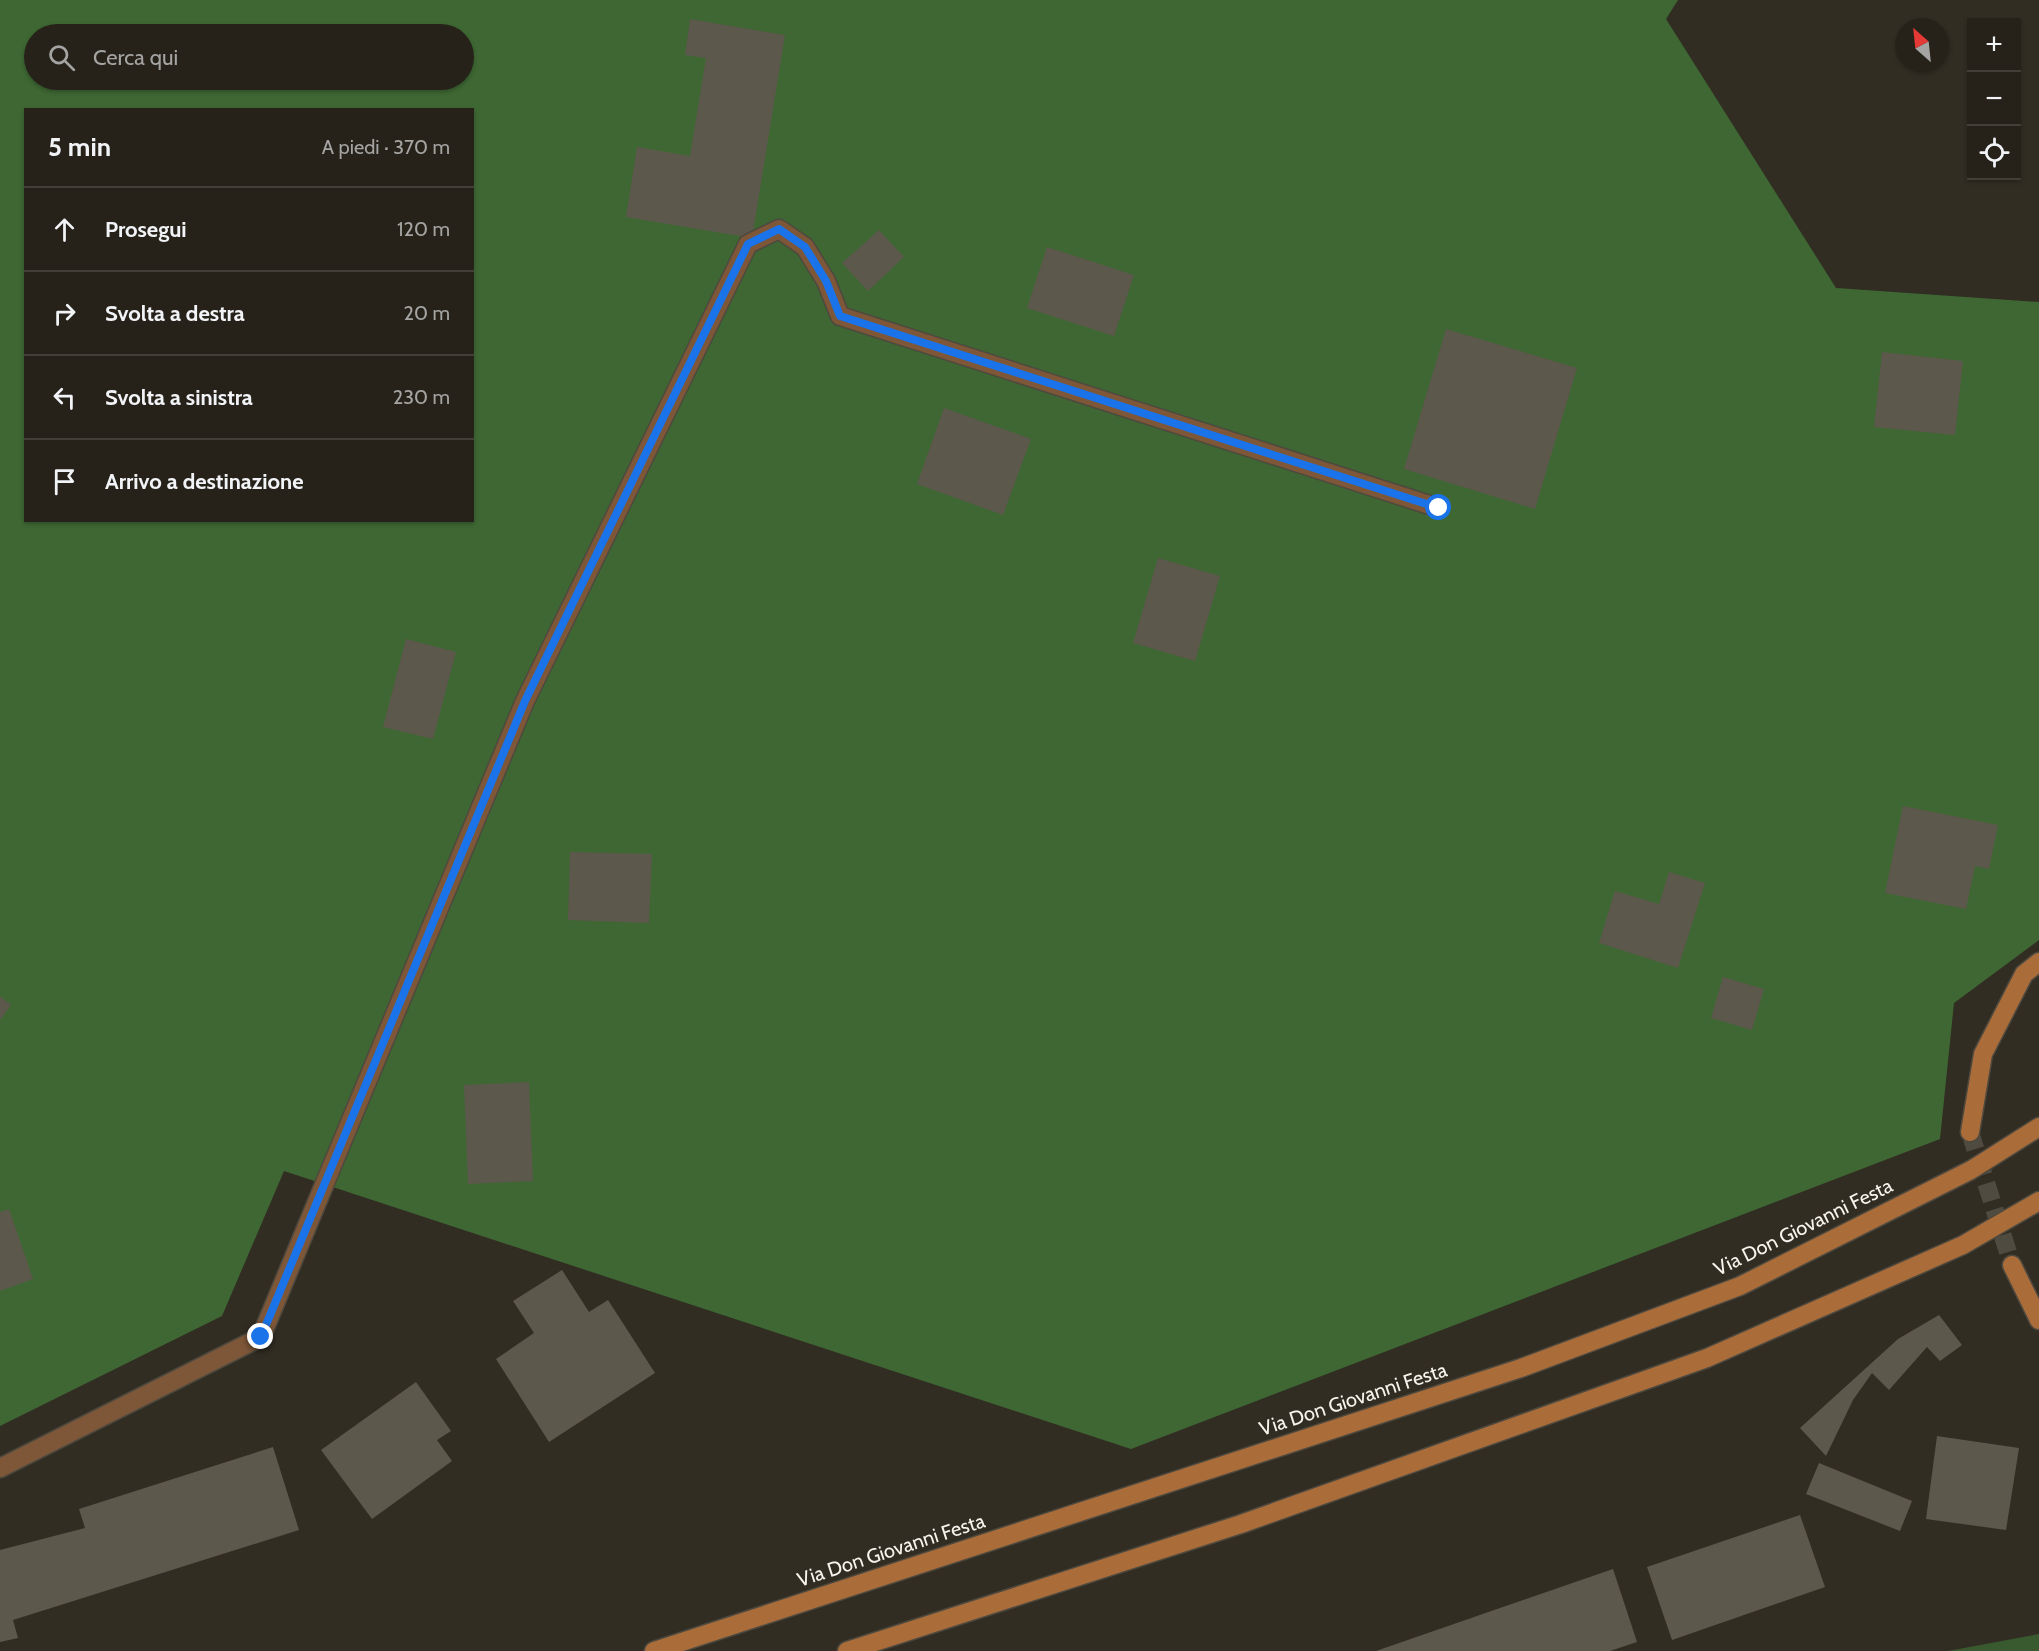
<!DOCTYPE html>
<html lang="it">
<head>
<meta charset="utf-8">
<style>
	:root { --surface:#26221a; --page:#2e2a23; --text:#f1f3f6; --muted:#a4a4a2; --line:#423f39 }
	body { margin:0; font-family:Cabin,sans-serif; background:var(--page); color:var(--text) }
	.controls { position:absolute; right:18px; top:18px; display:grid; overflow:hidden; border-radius:0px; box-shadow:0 2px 4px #0004 }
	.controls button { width:54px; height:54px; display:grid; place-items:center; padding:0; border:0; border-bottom:2px solid var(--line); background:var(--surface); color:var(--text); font:30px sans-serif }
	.compass { position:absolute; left:1895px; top:18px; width:54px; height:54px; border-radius:50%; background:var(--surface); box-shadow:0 2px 4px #0004; rotate:333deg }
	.stop { position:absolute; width:18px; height:18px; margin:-14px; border:4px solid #1a73e8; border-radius:50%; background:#fff }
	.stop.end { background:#1a73e8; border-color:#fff; box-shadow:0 2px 6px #0008 }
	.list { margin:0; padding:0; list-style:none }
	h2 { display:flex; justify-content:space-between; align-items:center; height:78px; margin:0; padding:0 24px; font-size:26px }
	h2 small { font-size:20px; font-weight:400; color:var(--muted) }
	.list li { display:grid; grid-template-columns:39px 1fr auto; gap:18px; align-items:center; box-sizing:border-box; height:84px; padding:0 24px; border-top:2px solid var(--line) }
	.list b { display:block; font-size:22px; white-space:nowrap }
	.list em { font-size:20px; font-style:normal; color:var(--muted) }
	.icon { flex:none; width:33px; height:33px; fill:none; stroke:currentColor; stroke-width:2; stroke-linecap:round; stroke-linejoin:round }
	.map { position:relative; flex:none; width:2039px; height:1651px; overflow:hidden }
	.search { position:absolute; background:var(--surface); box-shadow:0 2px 4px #0004; left:24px; top:24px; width:450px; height:66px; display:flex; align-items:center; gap:15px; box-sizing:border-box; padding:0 21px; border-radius:33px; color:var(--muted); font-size:22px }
	.panel { position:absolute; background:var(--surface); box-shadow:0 2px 4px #0004; left:24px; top:108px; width:450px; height:414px; border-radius:0px }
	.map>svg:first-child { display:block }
	.green { fill:#385a2e }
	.forest { fill:#3e6733; fill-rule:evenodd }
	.building { fill:#5d584c }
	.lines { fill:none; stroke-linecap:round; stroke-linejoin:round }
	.secondary-tunnel { stroke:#504b41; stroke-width:18; stroke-dasharray:18 9; stroke-linecap:butt }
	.street-casing { stroke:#4e493f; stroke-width:21 }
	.secondary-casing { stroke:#4e493f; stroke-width:21 }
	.street { stroke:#7e5738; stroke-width:18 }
	.secondary { stroke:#aa6c39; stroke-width:18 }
	.route { stroke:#1a73e8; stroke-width:8 }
	.labels { text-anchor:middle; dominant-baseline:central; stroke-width:4.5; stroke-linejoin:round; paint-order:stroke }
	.street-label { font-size:20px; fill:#f7f4ed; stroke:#322d23 }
</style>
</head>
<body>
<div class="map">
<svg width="2039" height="1651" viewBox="0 0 2039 1651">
	<rect width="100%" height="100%" fill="#322d23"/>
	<path class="green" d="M2039,1634V1651H1948Z"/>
	<path class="forest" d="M0,0H1678L1666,19L1836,288L2039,302V940L1954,1003L1940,1139L1131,1449L284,1171L222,1316L0,1426ZM34,34H464V80H34ZM26,110H472V520H26Z"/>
	<g class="building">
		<path d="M690,19L785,35L752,238L626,217L637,147L690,156L706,58L685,55Z"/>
		<path d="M879,230L904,257L868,291L842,263Z"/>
		<path d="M1047,247L1134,275L1114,336L1027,308Z"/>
		<path d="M1446,329L1577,368L1535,509L1404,469Z"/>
		<path d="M1882,352L1963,361L1955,435L1874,427Z"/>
		<path d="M944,408L1031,439L1003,515L917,484Z"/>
		<path d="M1158,558L1220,576L1195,661L1133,643Z"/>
		<path d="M406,639L456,652L433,739L383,727Z"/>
		<path d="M1903,806L1998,825L1989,869L1975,866L1966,909L1885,893Z"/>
		<path d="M570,852L652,854L649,923L568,920Z"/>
		<path d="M1669,872L1705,883L1678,968L1599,943L1615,891L1659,904Z"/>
		<path d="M1723,977L1764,989L1752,1030L1711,1018Z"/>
		<path d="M0,996L11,1005L0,1020Z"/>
		<path d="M529,1082L533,1181L468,1184L464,1085Z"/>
		<path d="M9,1209L33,1279L0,1291V1212Z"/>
		<path d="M562,1270L589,1312L608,1300L655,1373L549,1442L496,1359L534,1333L513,1301Z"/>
		<path d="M1939,1315L1962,1345L1940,1361L1927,1347L1889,1390L1872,1373L1853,1400L1826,1456L1800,1428L1898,1339Z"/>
		<path d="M416,1382L451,1431L437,1440L452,1461L372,1519L321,1450Z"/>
		<path d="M1937,1436L2019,1448L2006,1530L1926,1519Z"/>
		<path d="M273,1447L299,1530L13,1620L18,1638L0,1642V1550L85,1528L79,1509Z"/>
		<path d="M1819,1463L1912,1501L1900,1531L1806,1494Z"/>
		<path d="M1800,1515L1825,1587L1672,1640L1647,1567Z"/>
		<path d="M1613,1569L1637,1642L1610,1651H1376Z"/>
	</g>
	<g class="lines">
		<path class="secondary-tunnel" d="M1970,1132L2012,1265"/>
		<g class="street-casing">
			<path id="street" d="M0,1468L261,1337L525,701L748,244L779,229L805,247L826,281L840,316L1439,508"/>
		</g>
		<g class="secondary-casing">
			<g id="secondary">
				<path d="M1970,1132L1983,1054L2024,974L2039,962"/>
				<path d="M2012,1265L2039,1320"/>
				<path d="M654,1651L1521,1368L1740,1286L1971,1170L2039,1127"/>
				<path d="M847,1651L1241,1524L1707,1358L1963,1245L2039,1201"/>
			</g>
		</g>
		<use href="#street" class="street"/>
		<use href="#secondary" class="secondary"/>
	</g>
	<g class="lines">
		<path class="route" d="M261,1337L525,701L748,244L779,229L805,247L826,281L840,316L1439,508"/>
	</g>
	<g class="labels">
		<g class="street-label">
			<text transform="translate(1803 1227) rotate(-26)">Via Don Giovanni Festa</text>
			<text transform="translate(1353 1399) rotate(-18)">Via Don Giovanni Festa</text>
			<text transform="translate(891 1550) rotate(-18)">Via Don Giovanni Festa</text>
		</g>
	</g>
</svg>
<div class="controls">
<button>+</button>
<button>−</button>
<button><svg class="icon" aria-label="locate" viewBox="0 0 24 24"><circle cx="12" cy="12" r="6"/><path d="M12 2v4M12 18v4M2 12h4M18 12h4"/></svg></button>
</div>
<svg class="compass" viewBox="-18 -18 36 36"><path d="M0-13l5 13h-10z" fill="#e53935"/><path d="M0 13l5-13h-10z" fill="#a4a4a2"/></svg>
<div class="stop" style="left:1439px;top:508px"></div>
<div class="stop end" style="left:261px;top:1337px"></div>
<div class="search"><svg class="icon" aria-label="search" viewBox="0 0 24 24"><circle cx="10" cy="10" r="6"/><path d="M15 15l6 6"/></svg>Cerca qui</div>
<section class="panel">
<h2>5 min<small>A piedi · 370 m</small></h2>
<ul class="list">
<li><svg class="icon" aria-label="ahead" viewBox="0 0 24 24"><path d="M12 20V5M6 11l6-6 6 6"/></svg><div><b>Prosegui</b></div><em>120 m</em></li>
<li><svg class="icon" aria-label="right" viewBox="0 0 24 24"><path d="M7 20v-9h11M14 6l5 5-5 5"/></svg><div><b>Svolta a destra</b></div><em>20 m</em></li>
<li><svg class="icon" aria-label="left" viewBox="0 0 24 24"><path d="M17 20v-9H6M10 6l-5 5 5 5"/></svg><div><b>Svolta a sinistra</b></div><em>230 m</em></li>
<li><svg class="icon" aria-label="arrive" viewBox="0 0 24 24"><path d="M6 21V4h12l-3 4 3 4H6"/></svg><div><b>Arrivo a destinazione</b></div></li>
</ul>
</section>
</div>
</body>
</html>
